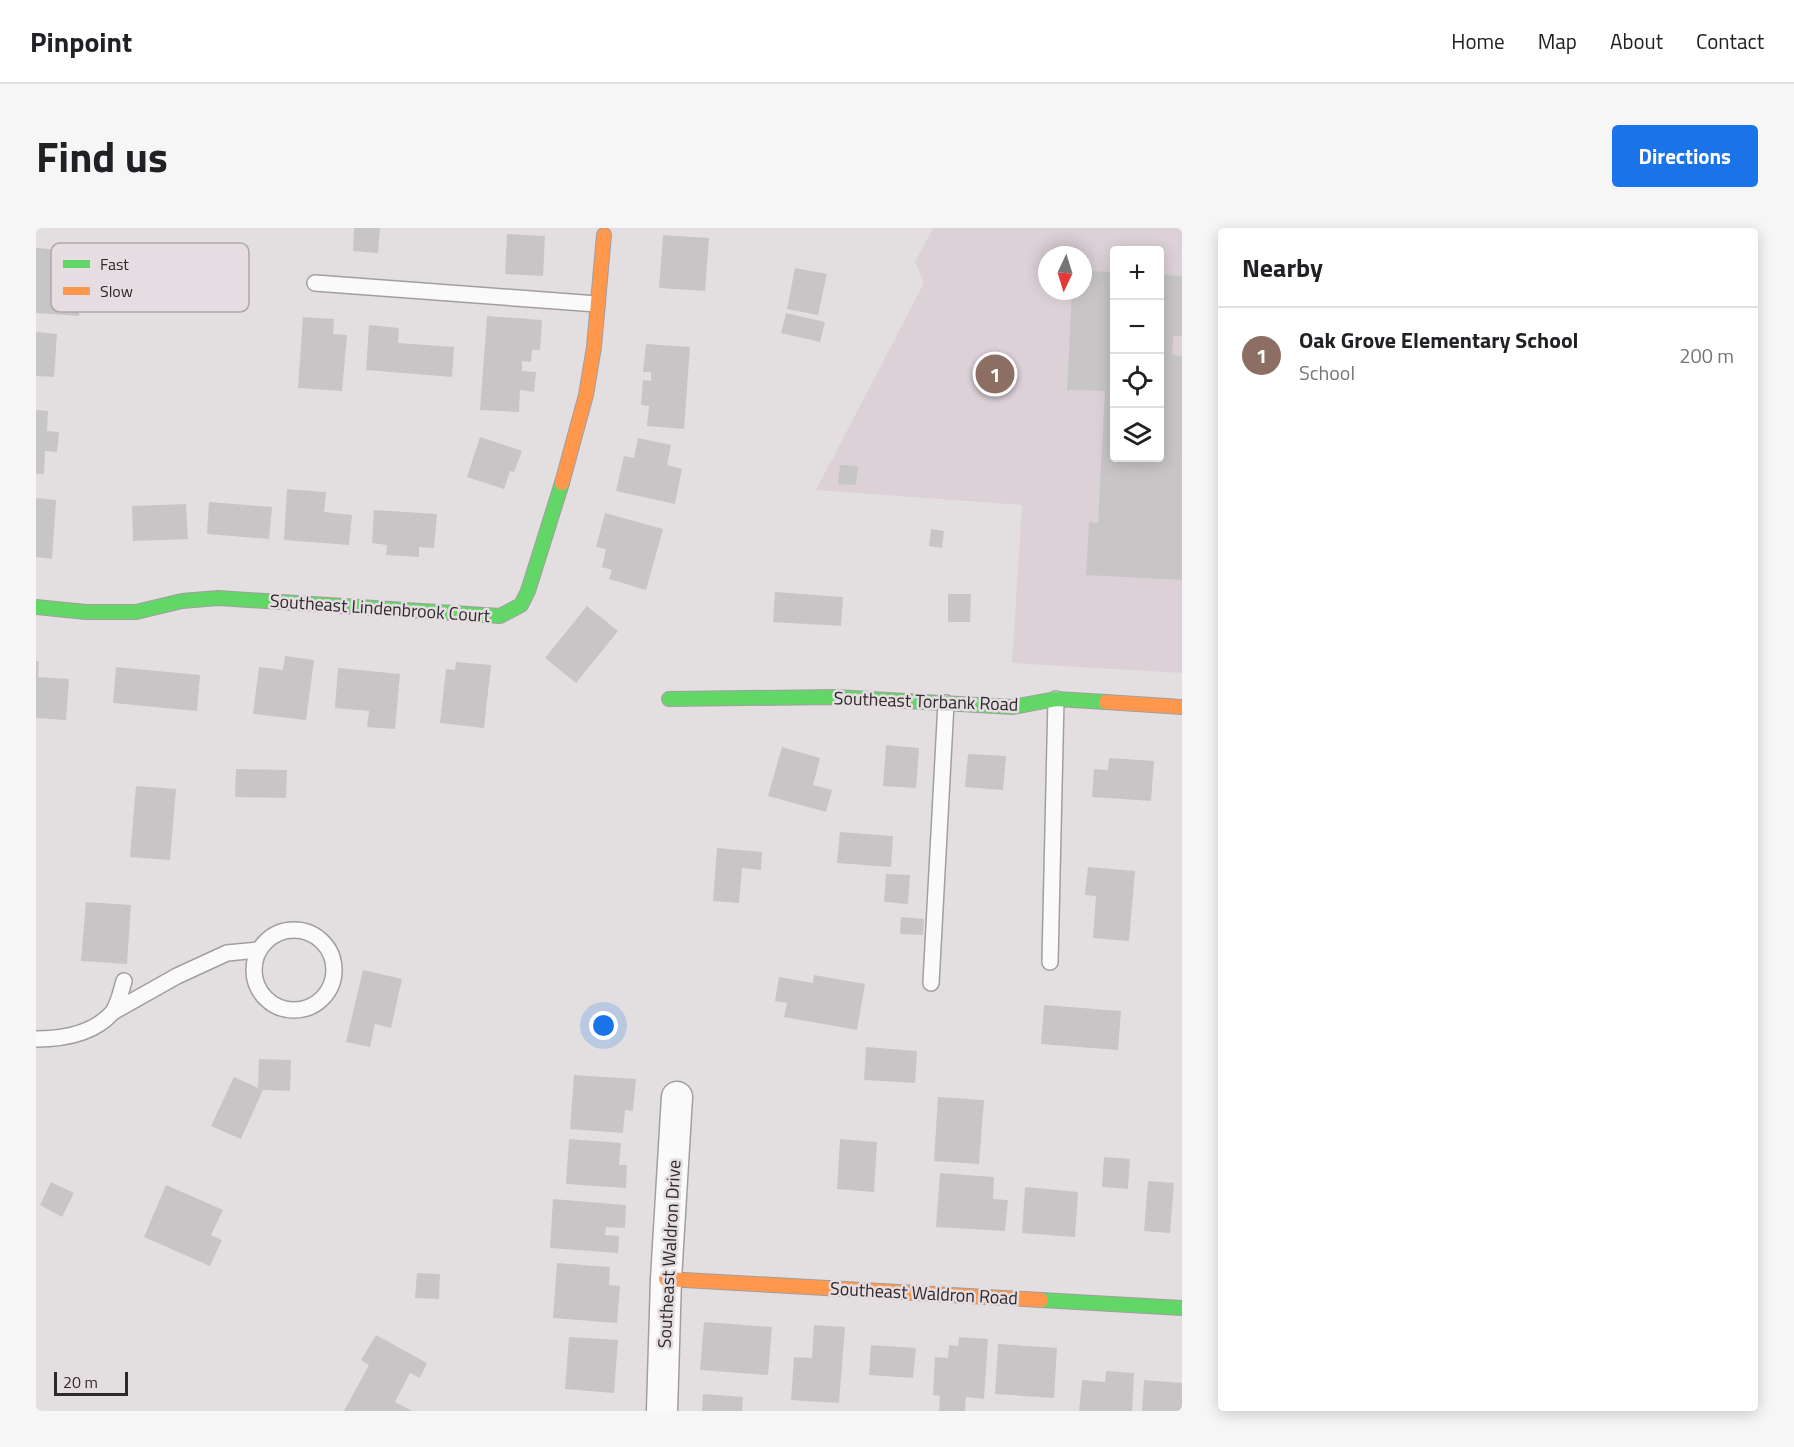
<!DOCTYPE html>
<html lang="en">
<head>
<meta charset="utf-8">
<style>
	:root { --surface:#fff; --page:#f6f6f6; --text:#202124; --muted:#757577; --line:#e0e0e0; --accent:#1a73e8 }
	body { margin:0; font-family:"Titillium Web",sans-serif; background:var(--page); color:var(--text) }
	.controls { position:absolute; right:18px; top:18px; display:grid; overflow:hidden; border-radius:6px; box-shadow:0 3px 15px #0003 }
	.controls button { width:54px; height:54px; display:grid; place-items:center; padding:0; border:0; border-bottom:2px solid var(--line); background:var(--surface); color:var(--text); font:30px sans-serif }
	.compass { position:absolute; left:1002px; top:18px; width:54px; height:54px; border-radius:50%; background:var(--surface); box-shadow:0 3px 15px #0003; rotate:184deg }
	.scale { position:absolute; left:18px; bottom:15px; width:74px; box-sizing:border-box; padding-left:6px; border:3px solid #2d2a2c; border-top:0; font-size:16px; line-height:21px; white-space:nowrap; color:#2d2a2c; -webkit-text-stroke:4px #e5dde1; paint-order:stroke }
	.you { position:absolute; left:568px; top:798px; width:21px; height:21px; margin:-15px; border:4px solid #fff; border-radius:50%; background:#1a73e8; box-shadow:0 0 0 9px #1a73e833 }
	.badge { display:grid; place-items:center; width:39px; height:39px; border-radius:50%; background:var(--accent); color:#fff; font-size:20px; font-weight:700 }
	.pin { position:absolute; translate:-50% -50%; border:3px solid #fff; box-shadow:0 2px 6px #0006 }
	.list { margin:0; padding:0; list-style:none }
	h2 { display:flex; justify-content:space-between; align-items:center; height:78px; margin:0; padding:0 24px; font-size:26px }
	h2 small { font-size:20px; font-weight:400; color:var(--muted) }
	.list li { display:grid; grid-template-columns:39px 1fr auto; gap:18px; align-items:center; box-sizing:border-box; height:96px; padding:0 24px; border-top:2px solid var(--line) }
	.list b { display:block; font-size:22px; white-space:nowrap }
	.list p { margin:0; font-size:20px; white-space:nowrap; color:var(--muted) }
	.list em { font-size:20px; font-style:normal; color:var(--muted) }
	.icon { flex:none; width:33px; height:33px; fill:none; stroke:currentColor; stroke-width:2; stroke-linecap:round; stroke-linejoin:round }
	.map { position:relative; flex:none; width:1146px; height:1183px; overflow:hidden; border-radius:6px }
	header { display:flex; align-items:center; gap:36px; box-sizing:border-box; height:84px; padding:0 30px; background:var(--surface); border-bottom:2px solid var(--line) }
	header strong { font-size:28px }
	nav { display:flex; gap:33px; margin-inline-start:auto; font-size:21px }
	.intro { display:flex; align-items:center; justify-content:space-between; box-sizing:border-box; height:144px; padding:0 36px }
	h1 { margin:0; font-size:42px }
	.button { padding:15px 27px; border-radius:6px; background:var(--accent); color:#fff; font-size:21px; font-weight:700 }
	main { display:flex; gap:36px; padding:0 36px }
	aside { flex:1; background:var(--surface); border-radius:6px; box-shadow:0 3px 15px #0003 }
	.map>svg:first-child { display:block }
	.built { fill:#dcd1d7; fill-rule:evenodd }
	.building { fill:#c8c5c7 }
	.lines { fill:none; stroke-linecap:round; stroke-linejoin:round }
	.lane-casing { stroke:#a29ea0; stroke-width:18 }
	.street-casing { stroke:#a29ea0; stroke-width:33 }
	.fast-casing { stroke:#a29ea0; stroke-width:16 }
	.slow-casing { stroke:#a29ea0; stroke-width:16 }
	.lane { stroke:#fbfafa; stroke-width:15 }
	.street { stroke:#fbfafa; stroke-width:30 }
	.fast { stroke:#63d668; stroke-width:14 }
	.slow { stroke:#ff974d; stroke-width:14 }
	.labels { text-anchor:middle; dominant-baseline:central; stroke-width:5; stroke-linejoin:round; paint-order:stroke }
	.street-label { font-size:18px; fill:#2d2a2c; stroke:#e5dde1 }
	.key { fill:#e5dde1; stroke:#aea7ab; stroke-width:1.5 }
	.key-label { font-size:16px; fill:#2d2a2c }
</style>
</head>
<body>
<header>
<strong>Pinpoint</strong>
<nav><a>Home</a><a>Map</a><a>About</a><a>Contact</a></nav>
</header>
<div class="intro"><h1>Find us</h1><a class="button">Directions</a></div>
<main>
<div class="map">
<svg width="1146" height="1183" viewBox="0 0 1146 1183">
	<rect width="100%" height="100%" fill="#e3dfe1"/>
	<path class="built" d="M897,0H1146V445L976,435L986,277L780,262L888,55L879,34ZM1078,22H1124V230H1078ZM1011,27H1047V63H1011Z"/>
	<g class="building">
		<path d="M318,0H344L342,25L317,23Z"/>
		<path d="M471,6L509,8L507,48L469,46Z"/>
		<path d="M627,7L673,10L669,63L623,60Z"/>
		<path d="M0,20L40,23L38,52L67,55L66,79L44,77L43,88L0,85Z"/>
		<path d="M759,40L791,46L782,87L751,81Z"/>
		<path d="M1047,43L1078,44V230H1124V47L1146,48V108H1137L1136,127L1146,128V352L1050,347L1053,294L1062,295L1069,163L1031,162L1036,63H1047Z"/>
		<path d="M750,85L789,94L784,114L745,105Z"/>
		<path d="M451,88L506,92L504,122H496L495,134L486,133V143L500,144L498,164L484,162L483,184L444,182Z"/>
		<path d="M267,89L298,91L297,106L311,107L306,163L262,160Z"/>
		<path d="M333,97L363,100L362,115L418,119L416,149L330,142Z"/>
		<path d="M0,104L21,106L18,149L0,148Z"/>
		<path d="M610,116L654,119L648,201L611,198L613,178L605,177L607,152L615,153V144H607Z"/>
		<path d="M0,182L12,183L11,203L23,204L21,224L9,223L8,246H0Z"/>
		<path d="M444,209L486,223L478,244L474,243L468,261L431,249Z"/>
		<path d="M602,210L635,217L631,237L646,241L639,276L580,263L588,228L598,230Z"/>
		<path d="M804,237L822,238L820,257L802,256Z"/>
		<path d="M251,261L290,264L288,284L316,287L313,317L248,312Z"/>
		<path d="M0,270L20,272L16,331L0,329Z"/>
		<path d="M173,274L236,279L233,311L171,306Z"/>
		<path d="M150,276L152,311L97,313L96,278Z"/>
		<path d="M338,282L401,286L398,320L383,319V329L350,327L351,317L336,315Z"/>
		<path d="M569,285L627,301L610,362L573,351L576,342L566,339L570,321L560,319Z"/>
		<path d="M895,301L908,303L906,320L893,318Z"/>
		<path d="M739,364L807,369L805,398L737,394Z"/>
		<path d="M912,366H935L934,394H912Z"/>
		<path d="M551,378L582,403L540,455L509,430Z"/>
		<path d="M249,428L278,432L270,492L217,486L223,439L247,442Z"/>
		<path d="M0,433H3L2,449L33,451L30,492L0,490Z"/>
		<path d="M420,434L455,437L448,500L404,495L410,441L419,442Z"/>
		<path d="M80,439L164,447L161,483L77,475Z"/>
		<path d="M302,440L364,446L359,501L331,499L333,483L299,480Z"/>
		<path d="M850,517L883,520L880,560L847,558Z"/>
		<path d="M746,519L784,530L777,557L796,562L790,584L732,568Z"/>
		<path d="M932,526L970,528L967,562L929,559Z"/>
		<path d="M1073,530L1118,533L1115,573L1056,569L1058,541L1072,542Z"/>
		<path d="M200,541L251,542L250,570L199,569Z"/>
		<path d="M100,558L140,561L134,632L94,629Z"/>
		<path d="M804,604L857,608L855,639L801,635Z"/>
		<path d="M681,620L726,624L725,642L706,640L703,675L677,673Z"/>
		<path d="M1052,639L1099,643L1093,713L1057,710L1060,668L1049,667Z"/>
		<path d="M850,646L874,647L872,676L848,674Z"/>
		<path d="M50,674L95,677L91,736L45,733Z"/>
		<path d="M865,689L888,691L887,707L864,706Z"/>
		<path d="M327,742L366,751L355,800L339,796L334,819L310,814Z"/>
		<path d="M778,747L829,756L821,802L748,789L751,775L739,773L743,749L777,755Z"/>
		<path d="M1008,777L1085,783L1082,822L1005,816Z"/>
		<path d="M830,819L881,823L879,855L828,852Z"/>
		<path d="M223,831L255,832L254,863L227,862L205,911L175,898L198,849L222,860Z"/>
		<path d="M538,847L600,851L597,883L589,882L587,905L534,901Z"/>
		<path d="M902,869L948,872L943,936L898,933Z"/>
		<path d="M533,911L585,915L583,937H591L590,960L530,956Z"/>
		<path d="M804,911L841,914L838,964L801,961Z"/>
		<path d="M1068,929L1094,931L1092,961L1066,959Z"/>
		<path d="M904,945L958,949L957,971L972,972L969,1003L900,999Z"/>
		<path d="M1112,953L1138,955L1134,1005L1108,1003Z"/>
		<path d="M15,954L38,965L26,989L4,977Z"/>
		<path d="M130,957L187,982L175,1007L186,1012L174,1038L108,1009Z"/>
		<path d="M989,959L1042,964L1039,1009L986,1005Z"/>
		<path d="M517,971L590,977L589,1000L570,999L569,1007L583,1008L582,1025L514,1020Z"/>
		<path d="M521,1035L574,1039L573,1057L584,1058L581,1095L517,1090Z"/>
		<path d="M381,1045L404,1046L403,1071L379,1070Z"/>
		<path d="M668,1094L736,1099L732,1147L664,1142Z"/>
		<path d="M778,1097L809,1099L803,1175L755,1172L758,1129L776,1130Z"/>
		<path d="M340,1107L391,1135L384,1150L374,1145L359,1174L376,1183H308L333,1137L325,1132Z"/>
		<path d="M533,1109L582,1112L578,1165L529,1161Z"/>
		<path d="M923,1109L952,1111L948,1171L930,1169L929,1183H903L904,1168L897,1167L899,1129L912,1130L913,1117L922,1118Z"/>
		<path d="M962,1116L1021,1120L1018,1170L959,1166Z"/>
		<path d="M835,1117L880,1120L877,1150L833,1147Z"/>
		<path d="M1070,1143L1098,1145L1096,1183H1043L1046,1152L1069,1154Z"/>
		<path d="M1108,1152L1146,1155V1183H1106Z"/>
		<path d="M667,1166L707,1169L706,1183H666Z"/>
	</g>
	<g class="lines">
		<g class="lane-casing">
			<g id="lane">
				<path d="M279,55L561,76"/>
				<circle cx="258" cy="742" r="40"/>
				<path d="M1014,734L1020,471"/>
				<path d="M895,755L910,475"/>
				<path d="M77,784L141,748L191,725L223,722"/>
				<path d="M0,811C27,811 57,806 76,785C82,778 85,763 88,753"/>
			</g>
		</g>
		<g class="street-casing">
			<path id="street" d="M626,1183L630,1051L641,869"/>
		</g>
		<g class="fast-casing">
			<g id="fast">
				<path d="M0,379L50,384H100L146,373L182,370L464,388L485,377L492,363L526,255"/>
				<path d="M633,471L799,469L977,479L1020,471L1070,474"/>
				<path d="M1005,1072L1146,1080"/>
			</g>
		</g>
		<g class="slow-casing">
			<g id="slow">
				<path d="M526,255L550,167L558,119L568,7"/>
				<path d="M1070,474L1146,479"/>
				<path d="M630,1051L1005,1072"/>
			</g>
		</g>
		<use href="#lane" class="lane"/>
		<use href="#street" class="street"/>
		<use href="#fast" class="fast"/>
		<use href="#slow" class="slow"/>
	</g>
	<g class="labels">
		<g class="street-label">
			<text transform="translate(344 380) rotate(4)">Southeast Lindenbrook Court</text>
			<text transform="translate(890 473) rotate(2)">Southeast Torbank Road</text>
			<text transform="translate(633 1026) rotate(-87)">Southeast Waldron Drive</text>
			<text transform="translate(888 1065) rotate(3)">Southeast Waldron Road</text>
		</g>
	</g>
	<rect x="15" y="15" width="198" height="69" rx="9" class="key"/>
	<rect x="27" y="32" width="27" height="8" fill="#63d668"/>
	<rect x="27" y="59" width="27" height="8" fill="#ff974d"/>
	<g class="key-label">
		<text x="64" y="42">Fast</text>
		<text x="64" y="69">Slow</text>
	</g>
</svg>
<div class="controls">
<button>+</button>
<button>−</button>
<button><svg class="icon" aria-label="locate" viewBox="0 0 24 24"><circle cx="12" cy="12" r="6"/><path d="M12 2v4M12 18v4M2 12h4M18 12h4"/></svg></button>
<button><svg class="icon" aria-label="layers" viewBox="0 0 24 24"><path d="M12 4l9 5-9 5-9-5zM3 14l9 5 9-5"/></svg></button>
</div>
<svg class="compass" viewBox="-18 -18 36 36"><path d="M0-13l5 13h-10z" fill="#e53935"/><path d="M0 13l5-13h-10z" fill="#757577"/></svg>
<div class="scale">20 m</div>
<div class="you"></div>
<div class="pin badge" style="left:959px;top:146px;background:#8d6e63">1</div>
</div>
<aside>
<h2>Nearby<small></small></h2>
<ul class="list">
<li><span class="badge" style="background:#8d6e63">1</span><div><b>Oak Grove Elementary School</b><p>School</p></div><em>200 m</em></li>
</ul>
</aside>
</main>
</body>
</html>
